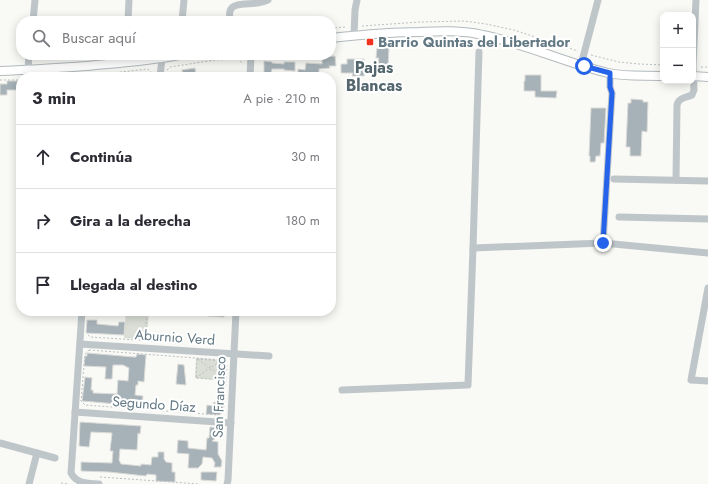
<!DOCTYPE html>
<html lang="es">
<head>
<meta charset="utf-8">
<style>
	:root { --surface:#fff; --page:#f7f7f7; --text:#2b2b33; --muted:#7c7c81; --line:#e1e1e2 }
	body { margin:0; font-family:Jost,sans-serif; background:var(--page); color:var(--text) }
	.controls { position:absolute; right:12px; top:12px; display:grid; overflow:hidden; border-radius:8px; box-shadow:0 2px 10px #0003 }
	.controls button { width:36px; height:36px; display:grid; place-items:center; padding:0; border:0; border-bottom:1px solid var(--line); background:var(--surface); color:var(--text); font:20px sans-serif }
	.stop { position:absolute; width:12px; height:12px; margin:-9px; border:3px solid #2563eb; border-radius:50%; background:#fff }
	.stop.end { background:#2563eb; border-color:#fff; box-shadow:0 1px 4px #0008 }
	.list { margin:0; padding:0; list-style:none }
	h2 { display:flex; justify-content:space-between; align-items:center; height:52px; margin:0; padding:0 16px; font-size:17px }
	h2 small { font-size:13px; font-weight:400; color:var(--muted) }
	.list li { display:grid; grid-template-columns:26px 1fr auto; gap:12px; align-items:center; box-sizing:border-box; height:64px; padding:0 16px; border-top:1px solid var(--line) }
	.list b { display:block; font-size:15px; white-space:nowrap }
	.list em { font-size:13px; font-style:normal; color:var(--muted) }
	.icon { flex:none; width:22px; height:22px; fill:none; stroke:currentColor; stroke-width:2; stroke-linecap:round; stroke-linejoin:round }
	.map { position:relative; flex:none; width:708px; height:484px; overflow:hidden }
	.search { position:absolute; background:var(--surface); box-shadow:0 2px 10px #0003; left:16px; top:16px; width:320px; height:44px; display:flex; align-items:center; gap:10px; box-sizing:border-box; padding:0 14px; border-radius:16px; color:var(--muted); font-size:15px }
	.panel { position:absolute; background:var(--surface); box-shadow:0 2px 10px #0003; left:16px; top:72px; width:320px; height:244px; border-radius:16px }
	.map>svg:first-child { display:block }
	.green { fill:#daded5 }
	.building { fill:#a6b2b7; stroke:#dbdad8 }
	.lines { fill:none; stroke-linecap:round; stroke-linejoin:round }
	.major-casing { stroke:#b3babe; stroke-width:10 }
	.path { stroke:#bcc0c3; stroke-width:1; stroke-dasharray:2 2; stroke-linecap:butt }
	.minor { stroke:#bfc6c9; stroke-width:7 }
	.major { stroke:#fff; stroke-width:8 }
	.route { stroke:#2563eb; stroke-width:5 }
	.poi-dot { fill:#f0331f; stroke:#fff; stroke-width:1.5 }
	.labels { text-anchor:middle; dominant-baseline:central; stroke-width:4; stroke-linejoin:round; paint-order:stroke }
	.poi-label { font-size:14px; font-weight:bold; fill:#627984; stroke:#fff; text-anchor:start }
	.street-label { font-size:14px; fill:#627984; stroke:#fff }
	.quarter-label { font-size:16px; font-weight:bold; fill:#54666e; stroke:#fff }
</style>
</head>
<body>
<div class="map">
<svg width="708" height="484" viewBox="0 0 708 484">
	<rect width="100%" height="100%" fill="#f9f9f6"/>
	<g class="green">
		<path d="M126,311H149L147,340L124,338Z"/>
		<path d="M196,358L222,360L226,365L225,381L195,378Z"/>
	</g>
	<g class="building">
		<path d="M389,47L388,67H386V70H384V74H378V70H376L380,66L378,62L379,58H376L377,48Z"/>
		<path d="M335,56L336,66H329L330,68L319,69V77H298V69L305,70L306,63L322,64V57Z"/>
		<path d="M347,59H364V68H365L364,76H352L353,73H341V64H347Z"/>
		<path d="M264,61L272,62V63L284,64V62H295V71L284,70V69H272L271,73H264Z"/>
		<path d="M195,68L196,77H183L182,70Z"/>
		<path d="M525,75H541V91H557L556,98L535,97V91H524V81H525Z"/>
		<path d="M7,81H21V90H7V95H0V84H7Z"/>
		<path d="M631,99L643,100V102H648L647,132L642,131L641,156H630V147H626L628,103H631Z"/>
		<path d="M591,108H606L604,143H601L600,156H596L595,162H590V156H589Z"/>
		<path d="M209,311H224V317L208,316Z"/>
		<path d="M87,320H97V324L118,326L119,322H125L124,335L86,333Z"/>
		<path d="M87,353L134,357H136L137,354L146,355L144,382L138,381V385H136L135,395L143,396L142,405H139V409L130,408L129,405L82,401L85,377L92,378L91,390H93V393L117,394L118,380L128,381L129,368L123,365H113L112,379H105L106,367L84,366L85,356H87Z"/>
		<path d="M178,364L184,365L186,385L176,384Z"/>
		<path d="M214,402H223V409H221L220,415L206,414L207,405L213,406Z"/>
		<path d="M80,422L141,426L140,434L138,433L137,450L120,449L119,460L121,464L141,466V464L151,465L152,457H158V452H164V459L166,462L172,463V472H175V482L156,481V475L147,474L146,476L109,472L81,471V462L112,463L113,451H110L112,433L91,432L89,447L79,446Z"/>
		<path d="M210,427L218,428L223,432L212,441L218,442V454L222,461L221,467H214L215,463L212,458L203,457L202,464L198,468H188L189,454L177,453L178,440L188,441V448L206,450L207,438H209Z"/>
		<path d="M201,472H217L216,481L201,480Z"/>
	</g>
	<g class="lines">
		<g class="major-casing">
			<g id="major">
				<path d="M331,38C360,35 390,32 419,32C440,31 462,30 483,35C526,44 566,63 608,73C626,77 645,75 663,76"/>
				<path d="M0,71C29,70 58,68 86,66C117,63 148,61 179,55"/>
				<path d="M693,76L708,77"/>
			</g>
		</g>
		<g class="path">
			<path d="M362,26L420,22L464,21L486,24L514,30L578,51"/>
			<path d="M331,28L346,27"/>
			<path d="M591,55L619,62L639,64L663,65"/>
			<path d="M701,67H708"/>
			<path d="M167,70L170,67L215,60L238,59L243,64"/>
			<path d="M76,77L148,69L153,74"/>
			<path d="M0,80H21"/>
			<path d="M88,335L90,337L153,341"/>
			<path d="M145,340L147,311"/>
			<path d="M89,350L222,360L227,365L224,411L219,415L85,405L81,401L85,354Z"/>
			<path d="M197,359L222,361L226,365L225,380L196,378Z"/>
			<path d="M198,359L208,367"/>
			<path d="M220,362L212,367L210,366L209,369L210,370L212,369L224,379"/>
			<path d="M196,378L208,369"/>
			<path d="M100,477L200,484"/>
			<path d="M61,483L69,484"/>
		</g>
		<g class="minor">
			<path d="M33,21L35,0"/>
			<path d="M128,21L129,0"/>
			<path d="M182,21L184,0"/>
			<path d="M230,21C230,18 229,14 230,11C233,0 255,7 268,0"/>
			<path d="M354,35L355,10L357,0"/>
			<path d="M581,65L598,0"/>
			<path d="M28,70L29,55"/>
			<path d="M160,77L162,58"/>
			<path d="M250,77L251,55"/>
			<path d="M614,179L708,181"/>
			<path d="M676,180L677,105C679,97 686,98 692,95L694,90L693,66L696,0"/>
			<path d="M619,217L708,219"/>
			<path d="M603,243L612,93L610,87V73"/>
			<path d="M473,248L603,243L708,253"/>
			<path d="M708,288L691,380L708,381"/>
			<path d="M82,311L71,473C77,484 87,483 99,484"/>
			<path d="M80,344L269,356"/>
			<path d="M342,390L468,385L473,248L479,52"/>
			<path d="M75,412L231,423"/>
			<path d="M0,443L55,458"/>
			<path d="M29,484L37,453"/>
			<path d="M227,484L228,480L236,311"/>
		</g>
		<use href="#major" class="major"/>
	</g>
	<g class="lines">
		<path class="route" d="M584,66L610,73V87L612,93L603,243"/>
	</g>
	<rect class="poi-dot" x="366" y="38" width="8" height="8" rx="2"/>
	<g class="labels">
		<g class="poi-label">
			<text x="378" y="42">Barrio Quintas del Libertador</text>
		</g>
		<g class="street-label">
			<text transform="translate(175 337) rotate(4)">Aburnio Verd</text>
			<text transform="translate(219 397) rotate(-88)">San Francisco</text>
			<text transform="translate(154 404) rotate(4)">Segundo Díaz</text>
		</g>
		<g class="quarter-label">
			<text x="374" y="67">Pajas<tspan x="374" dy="18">Blancas</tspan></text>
		</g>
	</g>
</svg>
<div class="controls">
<button>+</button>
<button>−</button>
</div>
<div class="stop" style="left:584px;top:66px"></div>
<div class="stop end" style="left:603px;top:243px"></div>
<div class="search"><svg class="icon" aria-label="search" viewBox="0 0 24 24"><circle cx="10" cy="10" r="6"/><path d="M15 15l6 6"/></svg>Buscar aquí</div>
<section class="panel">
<h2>3 min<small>A pie · 210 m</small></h2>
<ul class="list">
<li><svg class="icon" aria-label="ahead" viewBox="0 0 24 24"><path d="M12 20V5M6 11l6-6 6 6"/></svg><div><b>Continúa</b></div><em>30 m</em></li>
<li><svg class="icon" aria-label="right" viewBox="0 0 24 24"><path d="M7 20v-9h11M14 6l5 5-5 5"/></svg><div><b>Gira a la derecha</b></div><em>180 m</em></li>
<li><svg class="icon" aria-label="arrive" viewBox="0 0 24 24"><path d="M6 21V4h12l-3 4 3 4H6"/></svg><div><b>Llegada al destino</b></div></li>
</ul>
</section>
</div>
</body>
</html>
